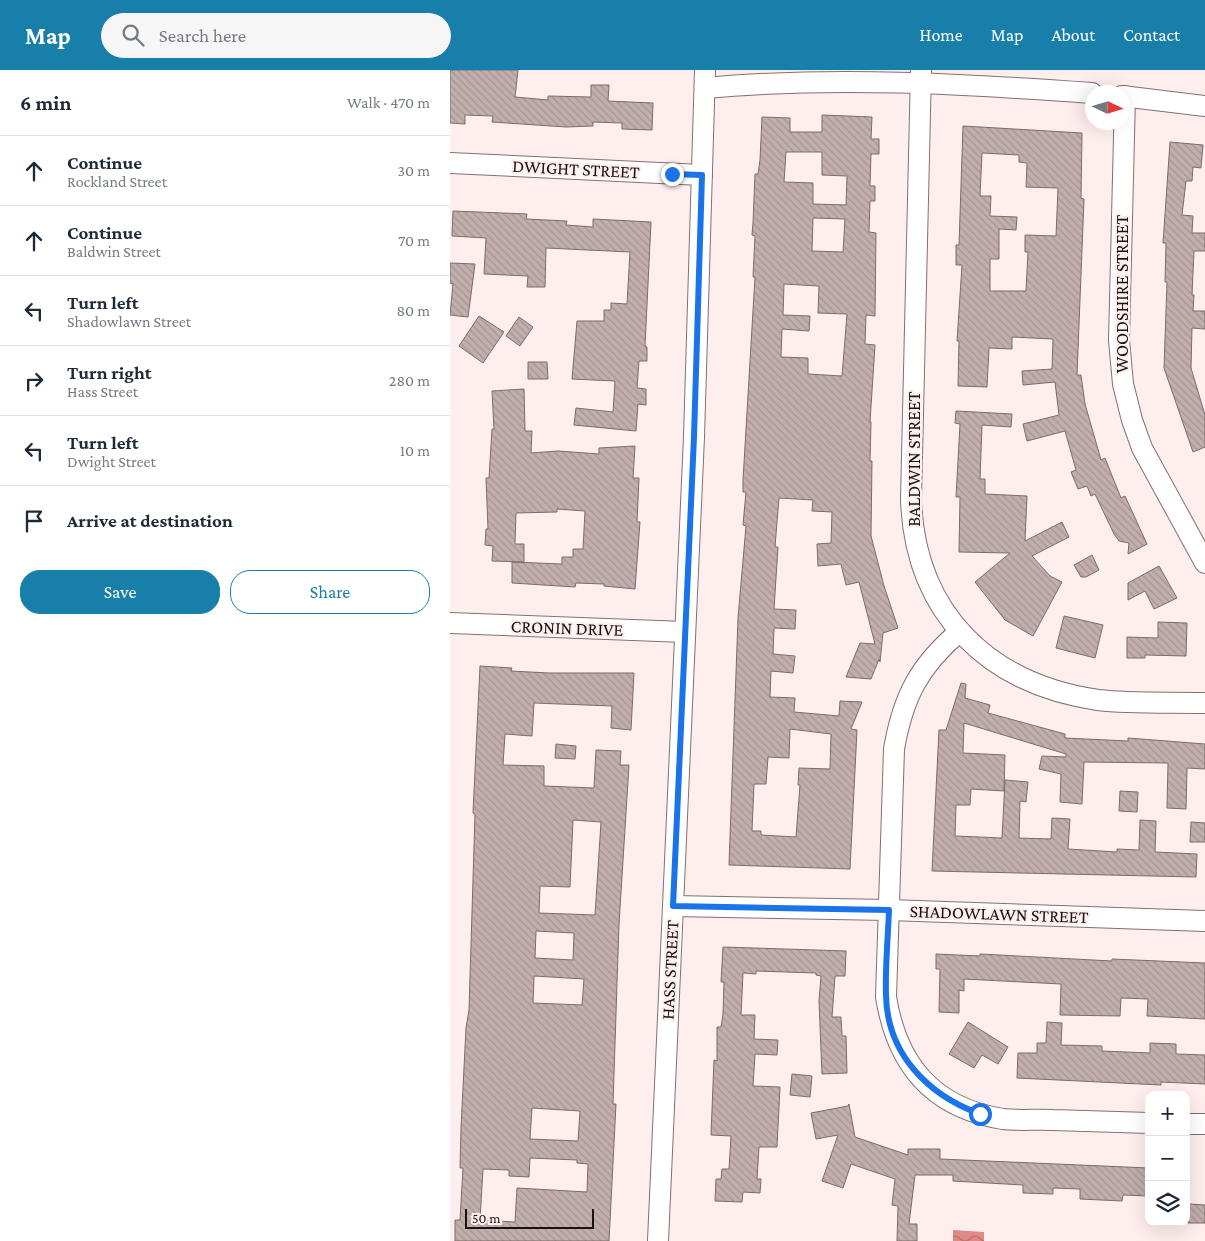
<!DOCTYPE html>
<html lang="en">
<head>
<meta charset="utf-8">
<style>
	:root { --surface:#fff; --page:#f6f6f7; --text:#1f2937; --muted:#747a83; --line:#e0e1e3; --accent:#177fa9 }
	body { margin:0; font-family:"Crimson Pro",serif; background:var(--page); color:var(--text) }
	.controls { position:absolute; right:15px; bottom:15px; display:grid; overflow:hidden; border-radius:10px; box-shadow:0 5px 20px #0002 }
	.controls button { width:45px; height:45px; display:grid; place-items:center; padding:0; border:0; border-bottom:1px solid var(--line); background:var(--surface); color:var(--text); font:25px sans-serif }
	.compass { position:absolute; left:635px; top:15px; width:45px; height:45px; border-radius:50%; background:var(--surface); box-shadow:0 5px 20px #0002; rotate:94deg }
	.scale { position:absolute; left:15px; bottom:12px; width:129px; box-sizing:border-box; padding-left:5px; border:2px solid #191212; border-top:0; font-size:14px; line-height:18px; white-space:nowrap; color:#191212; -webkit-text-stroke:4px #feeeed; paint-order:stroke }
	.stop { position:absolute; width:15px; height:15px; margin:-11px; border:4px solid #1a73e8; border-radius:50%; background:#fff }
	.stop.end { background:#1a73e8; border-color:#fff; box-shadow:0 1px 5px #0008 }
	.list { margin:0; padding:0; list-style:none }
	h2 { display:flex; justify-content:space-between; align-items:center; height:65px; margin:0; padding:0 20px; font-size:21px }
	h2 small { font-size:16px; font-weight:400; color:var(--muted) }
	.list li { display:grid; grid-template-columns:32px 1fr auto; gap:15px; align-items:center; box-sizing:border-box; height:70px; padding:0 20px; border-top:1px solid var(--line) }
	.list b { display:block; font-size:19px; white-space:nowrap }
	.list p { margin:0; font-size:16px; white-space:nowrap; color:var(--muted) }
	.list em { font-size:16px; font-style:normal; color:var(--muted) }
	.actions { display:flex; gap:10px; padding:15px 20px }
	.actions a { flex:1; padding:11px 0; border:1px solid var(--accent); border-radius:20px; text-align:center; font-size:18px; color:var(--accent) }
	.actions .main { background:var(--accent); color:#fff }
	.icon { flex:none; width:28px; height:28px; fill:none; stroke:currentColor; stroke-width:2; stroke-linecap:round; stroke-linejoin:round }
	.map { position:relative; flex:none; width:755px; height:1171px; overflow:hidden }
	header { display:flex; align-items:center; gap:30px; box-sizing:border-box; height:70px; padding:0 25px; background:var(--accent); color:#fff }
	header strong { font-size:24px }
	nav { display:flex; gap:28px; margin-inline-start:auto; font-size:18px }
	.search { width:350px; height:45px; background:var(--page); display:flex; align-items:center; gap:12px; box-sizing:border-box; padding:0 18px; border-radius:28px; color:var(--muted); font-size:19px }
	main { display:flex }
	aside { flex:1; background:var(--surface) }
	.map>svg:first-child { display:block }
	.water { fill:url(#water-waves) }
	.building { fill:url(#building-back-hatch); stroke:#7c6b6a; fill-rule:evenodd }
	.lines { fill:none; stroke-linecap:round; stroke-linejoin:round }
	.minor-casing { stroke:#82706f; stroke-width:22 }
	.minor { stroke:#fff; stroke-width:20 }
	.route { stroke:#1a73e8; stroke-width:6 }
	.labels { text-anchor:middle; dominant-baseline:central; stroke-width:4.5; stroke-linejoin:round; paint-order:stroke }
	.street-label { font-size:18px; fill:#191212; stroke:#feeeed }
</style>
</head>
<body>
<header>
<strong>Map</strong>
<div class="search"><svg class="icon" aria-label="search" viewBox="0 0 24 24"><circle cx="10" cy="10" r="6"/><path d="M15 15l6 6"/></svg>Search here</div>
<nav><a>Home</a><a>Map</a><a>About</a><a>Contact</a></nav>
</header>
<main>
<aside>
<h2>6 min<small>Walk · 470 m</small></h2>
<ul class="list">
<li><svg class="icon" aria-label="ahead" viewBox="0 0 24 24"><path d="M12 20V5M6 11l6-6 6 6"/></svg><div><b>Continue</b><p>Rockland Street</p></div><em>30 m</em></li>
<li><svg class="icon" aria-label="ahead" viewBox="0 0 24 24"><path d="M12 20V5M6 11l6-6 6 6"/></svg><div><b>Continue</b><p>Baldwin Street</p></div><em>70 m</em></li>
<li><svg class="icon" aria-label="left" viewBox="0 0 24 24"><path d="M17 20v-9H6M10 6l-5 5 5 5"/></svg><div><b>Turn left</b><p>Shadowlawn Street</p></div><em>80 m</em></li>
<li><svg class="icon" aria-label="right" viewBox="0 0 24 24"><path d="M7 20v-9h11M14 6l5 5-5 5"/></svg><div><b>Turn right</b><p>Hass Street</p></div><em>280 m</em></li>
<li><svg class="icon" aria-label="left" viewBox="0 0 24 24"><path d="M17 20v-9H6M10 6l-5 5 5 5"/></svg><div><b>Turn left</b><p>Dwight Street</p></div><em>10 m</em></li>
<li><svg class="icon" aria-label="arrive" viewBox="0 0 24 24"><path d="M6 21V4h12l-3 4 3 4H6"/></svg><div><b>Arrive at destination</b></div></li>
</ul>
<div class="actions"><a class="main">Save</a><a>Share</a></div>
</aside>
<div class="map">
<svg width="755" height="1171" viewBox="0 0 755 1171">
	<defs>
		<pattern id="water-waves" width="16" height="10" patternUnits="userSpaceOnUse" patternTransform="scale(1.25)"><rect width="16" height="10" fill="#e08987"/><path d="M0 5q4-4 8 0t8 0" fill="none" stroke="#b56f6d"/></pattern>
		<pattern id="building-back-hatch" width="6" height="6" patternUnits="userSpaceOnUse" patternTransform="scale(1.25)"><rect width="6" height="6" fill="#c1aead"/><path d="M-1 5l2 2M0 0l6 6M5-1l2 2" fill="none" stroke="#a59594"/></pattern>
	</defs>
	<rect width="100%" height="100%" fill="#feeeed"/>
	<path class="water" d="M503,1160L534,1162V1171H503Z"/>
	<g class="building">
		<path d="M0,0H68L65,27L98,30V26L141,27V15H159L158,31L203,33L202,60L172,59V53L143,52V56L116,57L42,52L43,46L15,45V54L0,53Z"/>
		<path d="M372,45L422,47L421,69H429V84H421L420,116H425V131H420L419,162L426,163L425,246L416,245L415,274L425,275L420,352H421L420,391H422L421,466L434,516L448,558L433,563L430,592L429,589L421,609L396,607L410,573L425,574L409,512L396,515L391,494L368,496L367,474L381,473L382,442L362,441L363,430L329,428L325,477H328L324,539L346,540L345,559L324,558L323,584L345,586L343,603L321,601L320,627L345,628L344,642L389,646L390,631L412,632L401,659L407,660L400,799L279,795L288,548L296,456L293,455L296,422H293V410L305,207H303L305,166L302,165L303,153L305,104H308L310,90L312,47L340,48V62H372ZM336,82H372V105L397,106L396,135L363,134V113L334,112ZM363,148L395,149L393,182L362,181ZM334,214L369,216L368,243L397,244L392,306L358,304V288L331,287L332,259L359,261L360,246L333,245ZM340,659L381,664L380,699L349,698L348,715H350L346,767L311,765V761H302L304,714H316L318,687L339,688Z"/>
		<path d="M513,56L632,63L631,128L634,129L627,305H631L635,334L651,390L655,388L671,428L675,426L697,474L678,484L679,473L669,471L664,464L645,424L641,426L637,416L628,419L621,402L626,400L615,361L577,371L573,354L609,345L605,312L573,315L572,301L602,299L603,269L562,267V279L539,278L537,317L508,316L509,271H507L512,195H506V175H509ZM532,83L569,85V92L577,93L576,117L608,118L606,166L575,165V182H578L576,221H540V189H549V159L566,160L567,147L540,146L541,126H530Z"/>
		<path d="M720,72L753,75L751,98L743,97L742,111H736L732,145L743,146L742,163H755V181H744L742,225H744L743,241H755V259L742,258L741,298L755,345V377L743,382L714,298L717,212H715L716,173H713Z"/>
		<path d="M3,141L77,144L76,149L117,151L116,155L143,157V149L201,152L195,276L197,277V291H189L187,318L196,319V335L188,334L186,361L124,355L126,338L163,342L165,311L122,309L127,251H154V240H161V233L177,234L180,182L96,178L95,217H77L78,206L34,204L36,168L2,166Z"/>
		<path d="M0,193L25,194L18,247L0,245L3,214L0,213Z"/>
		<path d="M29,246L54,262L33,293L9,276Z"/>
		<path d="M69,247L83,257L70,276L56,266Z"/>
		<path d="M78,292H97L98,309H78Z"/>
		<path d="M74,319L75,361H82L81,383L108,381L149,384V378L185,376L183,408H189L187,452H190L185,519L154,516V514L126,513L125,517L62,513V492L112,494V487H123V479H133L135,441L107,439V442L66,443L65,474H74V492L42,491L43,476L35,475L36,459H38L36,408H39L42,359H44L42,321Z"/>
		<path d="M506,341L562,344L561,357L532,355L530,409H535V424L577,426L575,471L612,452L619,467L582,486L600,506L612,512L583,566L555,550L525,512L560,483L509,482L510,427H506L510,354L505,353Z"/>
		<path d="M642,485L649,500L636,507H631L624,495Z"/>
		<path d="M709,496L727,528L704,539L695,521L678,530V513Z"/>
		<path d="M614,546L653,555L645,588L606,578Z"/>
		<path d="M708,552L737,553L736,586L695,585V588H677V567L708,568Z"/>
		<path d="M30,596L62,598L61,601L99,603H184L181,660L161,658L162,636L84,633L82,666L55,664L53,695L94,696V716L144,718L146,680L171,681L170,695H179L169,854L163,1034H166L159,1171H5V1150H10L13,1098H10L11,1058L16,958L19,940L25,744L23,743ZM123,750L151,752L145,845L89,843L90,816L120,817ZM86,861L124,863L123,890L85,888ZM84,906L134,909L132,935L83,933ZM82,1038L130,1041L128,1071L80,1069ZM80,1088L127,1090V1093L138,1094L137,1122L67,1118L65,1152L30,1150L33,1099L59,1100V1106L79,1107Z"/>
		<path d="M511,613L516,614L515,628L540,635L538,643L615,664V668L678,671V668L755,674V699L737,698L736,739L717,738L718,693L634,692L632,734L610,732L611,704L589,699L592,686L616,687V684L514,653L513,683L555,685L554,721L521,719L520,735H506L505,766L552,768L555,710L578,712L576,732L570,731L569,768L601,769L602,748L620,749L618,779L667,782V779L689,780L690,750L706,751L705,782L747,784L746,807L482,801L489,660H496Z"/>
		<path d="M106,674L126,676L125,689L105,688Z"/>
		<path d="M670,721L688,722L687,742L669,741Z"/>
		<path d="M741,752L755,753V772H740Z"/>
		<path d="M273,877L396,881L395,906H385L382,947H391L392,966H396L397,1003L372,1004L369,931L371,906L366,905V903L306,901V904L293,903L291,945H305L304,969L328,970L327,985L305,984L303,1016L330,1017L327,1077H309L307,1109H311L310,1123L293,1122L292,1132L265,1131L266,1109H271L272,1099H279L281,1066L261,1065L264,990L267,991V957H271L273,944L274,912H271Z"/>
		<path d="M486,884L530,886V884L662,891V889L755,893V949L697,946L698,929L671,928L670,946L610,945L611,914L514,909V921L509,920V943L489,942L490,899H486Z"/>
		<path d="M518,952L558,977L548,994L532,985L524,998L499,984Z"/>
		<path d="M597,952L612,953L611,975L652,976V981L700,983V973L726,974V984L755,985V1014L711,1012V1015L567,1008L568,983H587V973H596Z"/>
		<path d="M342,1004L362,1006L360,1027L340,1025Z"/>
		<path d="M399,1034L405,1067L458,1085V1079H490V1089L699,1098V1126L673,1125L672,1131L630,1129V1119L603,1118V1124L573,1123V1115L503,1111V1105H465L459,1154H467V1171H447L448,1136L442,1135L445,1109L401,1094L393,1118L372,1111L388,1065L366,1069L361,1043L398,1036Z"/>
		<path d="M739,1134L755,1135V1153H738Z"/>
	</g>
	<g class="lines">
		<g class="minor-casing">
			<g id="minor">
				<path d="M471,0L461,430C465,543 538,614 648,630C683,634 720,632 755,633"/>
				<path d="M255,18C384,6 514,14 642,23"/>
				<path d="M672,26L755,36"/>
				<path d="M675,26L669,270L673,314L682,350L692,378L755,493"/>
				<path d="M0,93L252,105"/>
				<path d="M0,553L235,562"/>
				<path d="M509,562C469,596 453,627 444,679L436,927C447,995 483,1038 553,1049C570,1051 586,1049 603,1050C635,1051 667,1052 699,1053"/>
				<path d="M223,836L439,840L755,851"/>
				<path d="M736,1054H755"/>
				<path d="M208,1171L244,367L255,0"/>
			</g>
		</g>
		<use href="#minor" class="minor"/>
	</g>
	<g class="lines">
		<path class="route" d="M222,104L252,105L244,367L223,836L439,840C438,868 435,897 436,925C437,984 478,1025 530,1044"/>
	</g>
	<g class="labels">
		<g class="street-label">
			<text transform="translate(126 99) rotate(3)">DWIGHT STREET</text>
			<text transform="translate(672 224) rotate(-90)">WOODSHIRE STREET</text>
			<text transform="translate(464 389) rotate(-90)">BALDWIN STREET</text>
			<text transform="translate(117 558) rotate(2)">CRONIN DRIVE</text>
			<text transform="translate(549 844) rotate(2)">SHADOWLAWN STREET</text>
			<text transform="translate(220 900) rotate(-87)">HASS STREET</text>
		</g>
	</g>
</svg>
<div class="controls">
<button>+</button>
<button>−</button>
<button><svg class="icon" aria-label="layers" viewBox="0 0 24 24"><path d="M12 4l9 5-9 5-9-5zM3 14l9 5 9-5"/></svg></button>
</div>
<svg class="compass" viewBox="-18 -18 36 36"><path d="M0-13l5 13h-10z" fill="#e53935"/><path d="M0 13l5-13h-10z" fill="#747a83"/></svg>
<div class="scale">50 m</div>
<div class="stop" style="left:530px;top:1044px"></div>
<div class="stop end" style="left:222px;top:104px"></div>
</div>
</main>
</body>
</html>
